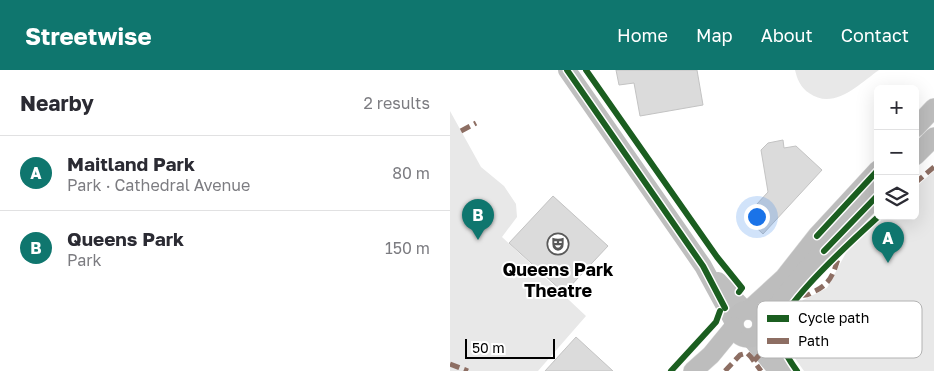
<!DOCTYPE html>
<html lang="en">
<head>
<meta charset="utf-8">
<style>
	:root { --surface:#fff; --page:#f7f7f7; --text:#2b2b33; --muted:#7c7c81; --line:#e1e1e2; --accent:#0f766e }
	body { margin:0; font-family:"Golos Text",sans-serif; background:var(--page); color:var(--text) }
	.controls { position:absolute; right:15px; top:15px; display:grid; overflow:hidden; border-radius:8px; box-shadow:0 5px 20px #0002 }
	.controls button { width:45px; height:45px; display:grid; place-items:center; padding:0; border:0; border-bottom:1px solid var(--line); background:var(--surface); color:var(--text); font:25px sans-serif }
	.scale { position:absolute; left:15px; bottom:12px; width:90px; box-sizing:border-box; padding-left:5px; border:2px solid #000; border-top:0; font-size:14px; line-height:18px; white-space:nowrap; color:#000; -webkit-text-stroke:4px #fff; paint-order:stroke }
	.you { position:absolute; left:306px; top:146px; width:18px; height:18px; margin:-12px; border:4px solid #fff; border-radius:50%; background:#1a73e8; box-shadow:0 0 0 8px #1a73e833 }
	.badge { display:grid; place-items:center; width:32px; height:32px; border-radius:50%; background:var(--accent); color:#fff; font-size:16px; font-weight:700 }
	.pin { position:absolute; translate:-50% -41px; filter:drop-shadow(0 1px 2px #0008) }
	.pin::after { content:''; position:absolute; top:26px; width:18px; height:15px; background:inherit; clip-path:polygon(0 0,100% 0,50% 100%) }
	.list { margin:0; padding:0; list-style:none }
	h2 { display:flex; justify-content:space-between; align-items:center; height:65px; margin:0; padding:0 20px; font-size:21px }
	h2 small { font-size:16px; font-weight:400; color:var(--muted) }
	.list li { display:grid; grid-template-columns:32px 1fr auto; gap:15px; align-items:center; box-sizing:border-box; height:75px; padding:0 20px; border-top:1px solid var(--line) }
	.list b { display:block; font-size:19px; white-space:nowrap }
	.list p { margin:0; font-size:16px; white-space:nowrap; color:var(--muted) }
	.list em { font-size:16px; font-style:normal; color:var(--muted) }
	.icon { flex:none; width:28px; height:28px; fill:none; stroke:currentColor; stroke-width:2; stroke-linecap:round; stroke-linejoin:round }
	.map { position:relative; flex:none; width:484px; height:301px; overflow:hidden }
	header { display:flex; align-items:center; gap:30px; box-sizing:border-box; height:70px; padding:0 25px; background:var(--accent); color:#fff }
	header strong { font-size:24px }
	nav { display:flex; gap:28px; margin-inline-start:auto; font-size:18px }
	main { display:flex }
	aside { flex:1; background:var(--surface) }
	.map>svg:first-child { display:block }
	.green { fill:#e8e8e8 }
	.building { fill:#dbdbdb; stroke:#c3c3c3 }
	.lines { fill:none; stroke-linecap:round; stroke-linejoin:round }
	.primary-casing { stroke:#dbdbdb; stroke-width:20 }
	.secondary { stroke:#bfbfbf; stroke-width:18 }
	.primary { stroke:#bdbdbd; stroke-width:19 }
	.quiet { stroke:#8d6e63; stroke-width:5; stroke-dasharray:10 5; stroke-linecap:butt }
	.cycleway-casing { stroke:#fff; stroke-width:9 }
	.cycleway { stroke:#1b5e20; stroke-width:6 }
	.labels { text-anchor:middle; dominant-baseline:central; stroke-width:4; stroke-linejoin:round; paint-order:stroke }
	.poi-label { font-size:18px; font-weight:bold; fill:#000; stroke:#fff }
	.key { fill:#fff; stroke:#b2b2b2; stroke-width:1 }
	.key-label { font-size:14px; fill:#000 }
</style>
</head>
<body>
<header>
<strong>Streetwise</strong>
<nav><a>Home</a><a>Map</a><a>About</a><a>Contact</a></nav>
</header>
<main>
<aside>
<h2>Nearby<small>2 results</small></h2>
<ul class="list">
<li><span class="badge">A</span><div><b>Maitland Park</b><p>Park · Cathedral Avenue</p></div><em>80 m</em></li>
<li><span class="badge">B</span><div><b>Queens Park</b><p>Park</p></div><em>150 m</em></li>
</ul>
</aside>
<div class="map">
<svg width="484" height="301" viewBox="0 0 484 301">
	<rect width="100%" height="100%" fill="#fff"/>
	<g class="green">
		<path d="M345,0H429C409,14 384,41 359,23C351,18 347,9 345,0Z"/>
		<path d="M0,41L31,97L54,116L66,134L67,147L52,167L136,246L88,301H0Z"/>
		<path d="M484,101V301H354L335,274L333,258L340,244L353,230L377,218L398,179L434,146H465V118Z"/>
	</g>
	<g class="building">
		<path d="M166,0H247L253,35L190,46L184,13L169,15Z"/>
		<path d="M333,70L334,78L346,76L372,100L313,164L295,147L318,122L311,80L318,73Z"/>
		<path d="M103,126L158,176L114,223L59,173Z"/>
		<path d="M126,267L163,301H95Z"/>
	</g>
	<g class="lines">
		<g class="primary-casing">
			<g id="primary">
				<path d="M465,58L484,38"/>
				<path d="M465,86L484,67"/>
				<path d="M299,240L334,208L367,166L428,100"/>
				<circle cx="298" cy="254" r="14"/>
				<path d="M312,254C328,237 340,218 356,200C379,175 404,150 428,125"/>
				<path d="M243,301L261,285L284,257"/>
			</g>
		</g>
		<g class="secondary">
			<path d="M117,0L253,196L284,253"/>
			<path d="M268,211L295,240"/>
			<path d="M311,258L322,274L334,301"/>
			<path d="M300,268L326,299"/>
		</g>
		<use href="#primary" class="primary"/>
		<g class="quiet">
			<path d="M11,61L26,53"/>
			<path d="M465,113L484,97"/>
			<path d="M351,225C356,226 358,225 363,222C381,214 383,204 389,186"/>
			<path d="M304,291L312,282L330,269"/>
			<path d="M0,294L18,301"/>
			<path d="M275,301L290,285L297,283L301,287L311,301"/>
		</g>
		<g class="cycleway-casing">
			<g id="cycleway">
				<path d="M117,0L253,196L275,238"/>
				<path d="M136,0L267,187L292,218L289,222"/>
				<path d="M367,166L428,100"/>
				<path d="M374,181L428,125"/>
				<path d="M221,301L266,252L270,241"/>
				<path d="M347,301C339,290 328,273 329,259C332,234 408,165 429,146"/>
			</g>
		</g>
		<use href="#cycleway" class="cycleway"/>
	</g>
	<defs>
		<g id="theatre-ring" transform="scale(1.125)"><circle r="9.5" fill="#fff" stroke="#595959" stroke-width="1.5"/><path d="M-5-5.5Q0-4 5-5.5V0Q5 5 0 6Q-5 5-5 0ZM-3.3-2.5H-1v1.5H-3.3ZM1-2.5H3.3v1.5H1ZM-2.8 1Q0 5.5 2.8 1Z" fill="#595959"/></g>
	</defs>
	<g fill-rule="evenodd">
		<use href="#theatre-ring" x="108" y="174"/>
	</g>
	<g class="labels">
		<g class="poi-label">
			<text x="108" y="199">Queens Park<tspan x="108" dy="21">Theatre</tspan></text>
		</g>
	</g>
	<rect x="307" y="231" width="165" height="57" rx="8" class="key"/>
	<rect x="317" y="245" width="22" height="7" fill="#1b5e20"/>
	<rect x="317" y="268" width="22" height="6" fill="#8d6e63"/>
	<g class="key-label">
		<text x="348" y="253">Cycle path</text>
		<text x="348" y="276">Path</text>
	</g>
</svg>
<div class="controls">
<button>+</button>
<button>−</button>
<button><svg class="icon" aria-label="layers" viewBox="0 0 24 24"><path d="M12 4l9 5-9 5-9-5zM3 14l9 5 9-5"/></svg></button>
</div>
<div class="scale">50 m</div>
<div class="you"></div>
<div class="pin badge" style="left:438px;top:193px">A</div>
<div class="pin badge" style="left:28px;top:170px">B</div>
</div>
</main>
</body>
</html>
